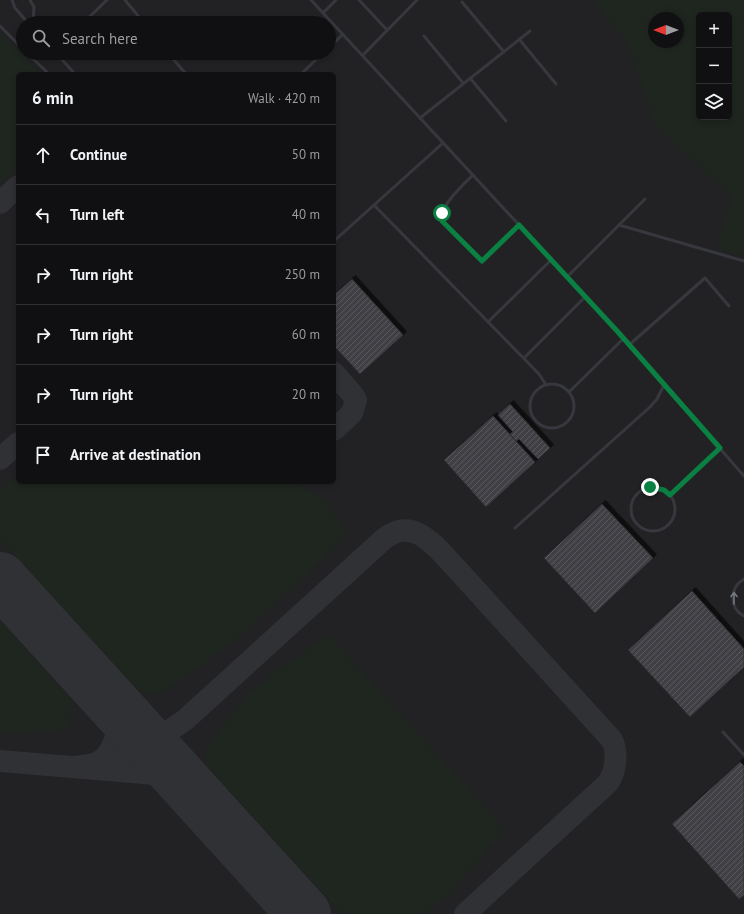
<!DOCTYPE html>
<html lang="en">
<head>
<meta charset="utf-8">
<style>
	:root { --surface:#101012; --page:#19191b; --text:#f1f3f6; --muted:#9c9d9f; --line:#303032 }
	body { margin:0; font-family:"PT Sans",sans-serif; background:var(--page); color:var(--text) }
	.controls { position:absolute; right:12px; top:12px; display:grid; overflow:hidden; border-radius:6px; box-shadow:0 2px 6px #0003 }
	.controls button { width:36px; height:36px; display:grid; place-items:center; padding:0; border:0; border-bottom:1px solid var(--line); background:var(--surface); color:var(--text); font:20px sans-serif }
	.compass { position:absolute; left:648px; top:12px; width:36px; height:36px; border-radius:50%; background:var(--surface); box-shadow:0 2px 6px #0003; rotate:270deg }
	.stop { position:absolute; width:12px; height:12px; margin:-9px; border:3px solid #0b8043; border-radius:50%; background:#fff }
	.stop.end { background:#0b8043; border-color:#fff; box-shadow:0 1px 4px #0008 }
	.list { margin:0; padding:0; list-style:none }
	h2 { display:flex; justify-content:space-between; align-items:center; height:52px; margin:0; padding:0 16px; font-size:17px }
	h2 small { font-size:13px; font-weight:400; color:var(--muted) }
	.list li { display:grid; grid-template-columns:26px 1fr auto; gap:12px; align-items:center; box-sizing:border-box; height:60px; padding:0 16px; border-top:1px solid var(--line) }
	.list b { display:block; font-size:15px; white-space:nowrap }
	.list em { font-size:13px; font-style:normal; color:var(--muted) }
	.icon { flex:none; width:22px; height:22px; fill:none; stroke:currentColor; stroke-width:2; stroke-linecap:round; stroke-linejoin:round }
	.map { position:relative; flex:none; width:744px; height:914px; overflow:hidden }
	.search { position:absolute; background:var(--surface); box-shadow:0 2px 6px #0003; left:16px; top:16px; width:320px; height:44px; display:flex; align-items:center; gap:10px; box-sizing:border-box; padding:0 14px; border-radius:22px; color:var(--muted); font-size:15px }
	.panel { position:absolute; background:var(--surface); box-shadow:0 2px 6px #0003; left:16px; top:72px; width:320px; height:412px; border-radius:6px }
	.map>svg:first-child { display:block }
	.built { fill:#222225; fill-rule:evenodd }
	.grass { fill:#1e261f; fill-rule:evenodd }
	.lines { fill:none; stroke-linecap:round; stroke-linejoin:round }
	.taxiway { stroke:#303135; stroke-width:22 }
	.runway { stroke:#303135; stroke-width:54 }
	.building { fill:url(#building-hatch); stroke:#303034; filter:url(#shadow) }
	.service { stroke:#37383d; stroke-width:3 }
	.oneway { stroke:#757881 }
	.route { stroke:#0b8043; stroke-width:5 }
</style>
</head>
<body>
<div class="map">
<svg width="744" height="914" viewBox="0 0 744 914">
	<defs>
		<pattern id="building-hatch" width="6" height="6" patternUnits="userSpaceOnUse"><rect width="6" height="6" fill="#404145"/><path d="M-1 1l2-2M0 6l6-6M5 7l2-2" fill="none" stroke="#595a5e"/></pattern>
		<filter id="shadow"><feDropShadow dx="3.5" dy="-3.5" stdDeviation="0" flood-color="#0009"/></filter>
	</defs>
	<rect width="100%" height="100%" fill="#161618"/>
	<path class="built" d="M0,0H744V914H0ZM699,15H729V117H699ZM654,18H678V42H654ZM23,23H329V53H23ZM18,74H334V482H18Z"/>
	<g class="grass">
		<path d="M593,0H744V256L717,248L732,197L655,125L627,42ZM699,15H729V117H699ZM654,18H678V42H654Z"/>
		<path d="M0,33L42,74H18V168L0,184Z"/>
		<path d="M18,473V482H289L294,487L299,483L327,503L347,536L245,632L199,668L161,693L149,695L138,690L0,539V492L3,487Z"/>
		<path d="M0,621L69,697C73,709 74,723 62,730L0,734Z"/>
		<path d="M329,635L505,829L448,896L424,914H342L208,768L205,761L207,746L251,691L277,670Z"/>
	</g>
	<g class="lines">
		<g class="taxiway">
			<path d="M0,203L18,186"/>
			<path d="M334,373L353,395L356,400L352,413L334,430"/>
			<path d="M0,459L18,443"/>
			<path d="M0,761L155,774L170,777L186,784"/>
			<path d="M95,764C116,754 119,730 118,709"/>
			<path d="M75,767C119,762 149,745 185,720L385,538C414,516 436,547 455,567L612,740C618,753 616,771 608,783L465,914"/>
		</g>
		<path class="runway" d="M0,579L304,914"/>
	</g>
	<g class="building">
		<path d="M352,279L403,335L360,374L334,346V295Z"/>
		<path d="M510,404L550,448L538,459L519,439L516,441L510,434L513,432L498,415Z"/>
		<path d="M493,416L535,462L486,507L444,460Z"/>
		<path d="M602,504L653,558L595,613L544,558Z"/>
		<path d="M692,591L744,649V667L690,717L628,650Z"/>
		<path d="M740,762L744,766V895L739,899L672,824Z"/>
	</g>
	<g class="lines">
		<g class="service">
			<path d="M12,0L15,8L28,23"/>
			<path d="M30,0L34,7L33,23"/>
			<path d="M125,0L144,23"/>
			<path d="M311,0L618,332L744,476"/>
			<path d="M359,0L387,30"/>
			<path d="M462,2L504,52"/>
			<path d="M323,13L336,0"/>
			<path d="M83,23L107,0"/>
			<path d="M0,26L23,49"/>
			<path d="M424,36L463,83"/>
			<path d="M519,39L556,84"/>
			<path d="M329,48L343,34"/>
			<path d="M27,53L49,74"/>
			<path d="M56,53L75,74"/>
			<path d="M168,53L186,74"/>
			<path d="M363,55L417,0"/>
			<path d="M301,74L323,53"/>
			<path d="M470,78L506,121"/>
			<path d="M420,118L530,31"/>
			<path d="M473,175C464,184 438,207 442,221L482,261L519,225"/>
			<path d="M374,205L539,374L546,385"/>
			<path d="M619,225L744,261"/>
			<path d="M334,241L443,143"/>
			<path d="M567,277L645,199"/>
			<path d="M488,322L551,260"/>
			<path d="M629,345L705,278L729,306"/>
			<path d="M524,358L585,297"/>
			<circle cx="552" cy="406" r="22"/>
			<path d="M569,392L623,339"/>
			<circle cx="653" cy="509" r="22"/>
			<path d="M670,495L720,448"/>
			<path d="M515,528L650,407L657,399L664,385"/>
			<path d="M744,579C729,588 729,608 744,616"/>
			<path d="M723,732L744,755"/>
		</g>
	</g>
	<defs><path id="oneway-shaft" d="M-6 0H5M1.5-3L5.5 0L1.5 3" fill="none" stroke-width="1.6" stroke-linecap="round" stroke-linejoin="round"/></defs>
	<use class="oneway" href="#oneway-shaft" transform="translate(734 598) rotate(-90)"/>
	<g class="lines">
		<path class="route" d="M442,213V221L482,261L519,225L618,332L720,448L670,495L664,490L650,487"/>
	</g>
</svg>
<div class="controls">
<button>+</button>
<button>−</button>
<button><svg class="icon" aria-label="layers" viewBox="0 0 24 24"><path d="M12 4l9 5-9 5-9-5zM3 14l9 5 9-5"/></svg></button>
</div>
<svg class="compass" viewBox="-18 -18 36 36"><path d="M0-13l5 13h-10z" fill="#e53935"/><path d="M0 13l5-13h-10z" fill="#9c9d9f"/></svg>
<div class="stop" style="left:442px;top:213px"></div>
<div class="stop end" style="left:650px;top:487px"></div>
<div class="search"><svg class="icon" aria-label="search" viewBox="0 0 24 24"><circle cx="10" cy="10" r="6"/><path d="M15 15l6 6"/></svg>Search here</div>
<section class="panel">
<h2>6 min<small>Walk · 420 m</small></h2>
<ul class="list">
<li><svg class="icon" aria-label="ahead" viewBox="0 0 24 24"><path d="M12 20V5M6 11l6-6 6 6"/></svg><div><b>Continue</b></div><em>50 m</em></li>
<li><svg class="icon" aria-label="left" viewBox="0 0 24 24"><path d="M17 20v-9H6M10 6l-5 5 5 5"/></svg><div><b>Turn left</b></div><em>40 m</em></li>
<li><svg class="icon" aria-label="right" viewBox="0 0 24 24"><path d="M7 20v-9h11M14 6l5 5-5 5"/></svg><div><b>Turn right</b></div><em>250 m</em></li>
<li><svg class="icon" aria-label="right" viewBox="0 0 24 24"><path d="M7 20v-9h11M14 6l5 5-5 5"/></svg><div><b>Turn right</b></div><em>60 m</em></li>
<li><svg class="icon" aria-label="right" viewBox="0 0 24 24"><path d="M7 20v-9h11M14 6l5 5-5 5"/></svg><div><b>Turn right</b></div><em>20 m</em></li>
<li><svg class="icon" aria-label="arrive" viewBox="0 0 24 24"><path d="M6 21V4h12l-3 4 3 4H6"/></svg><div><b>Arrive at destination</b></div></li>
</ul>
</section>
</div>
</body>
</html>
